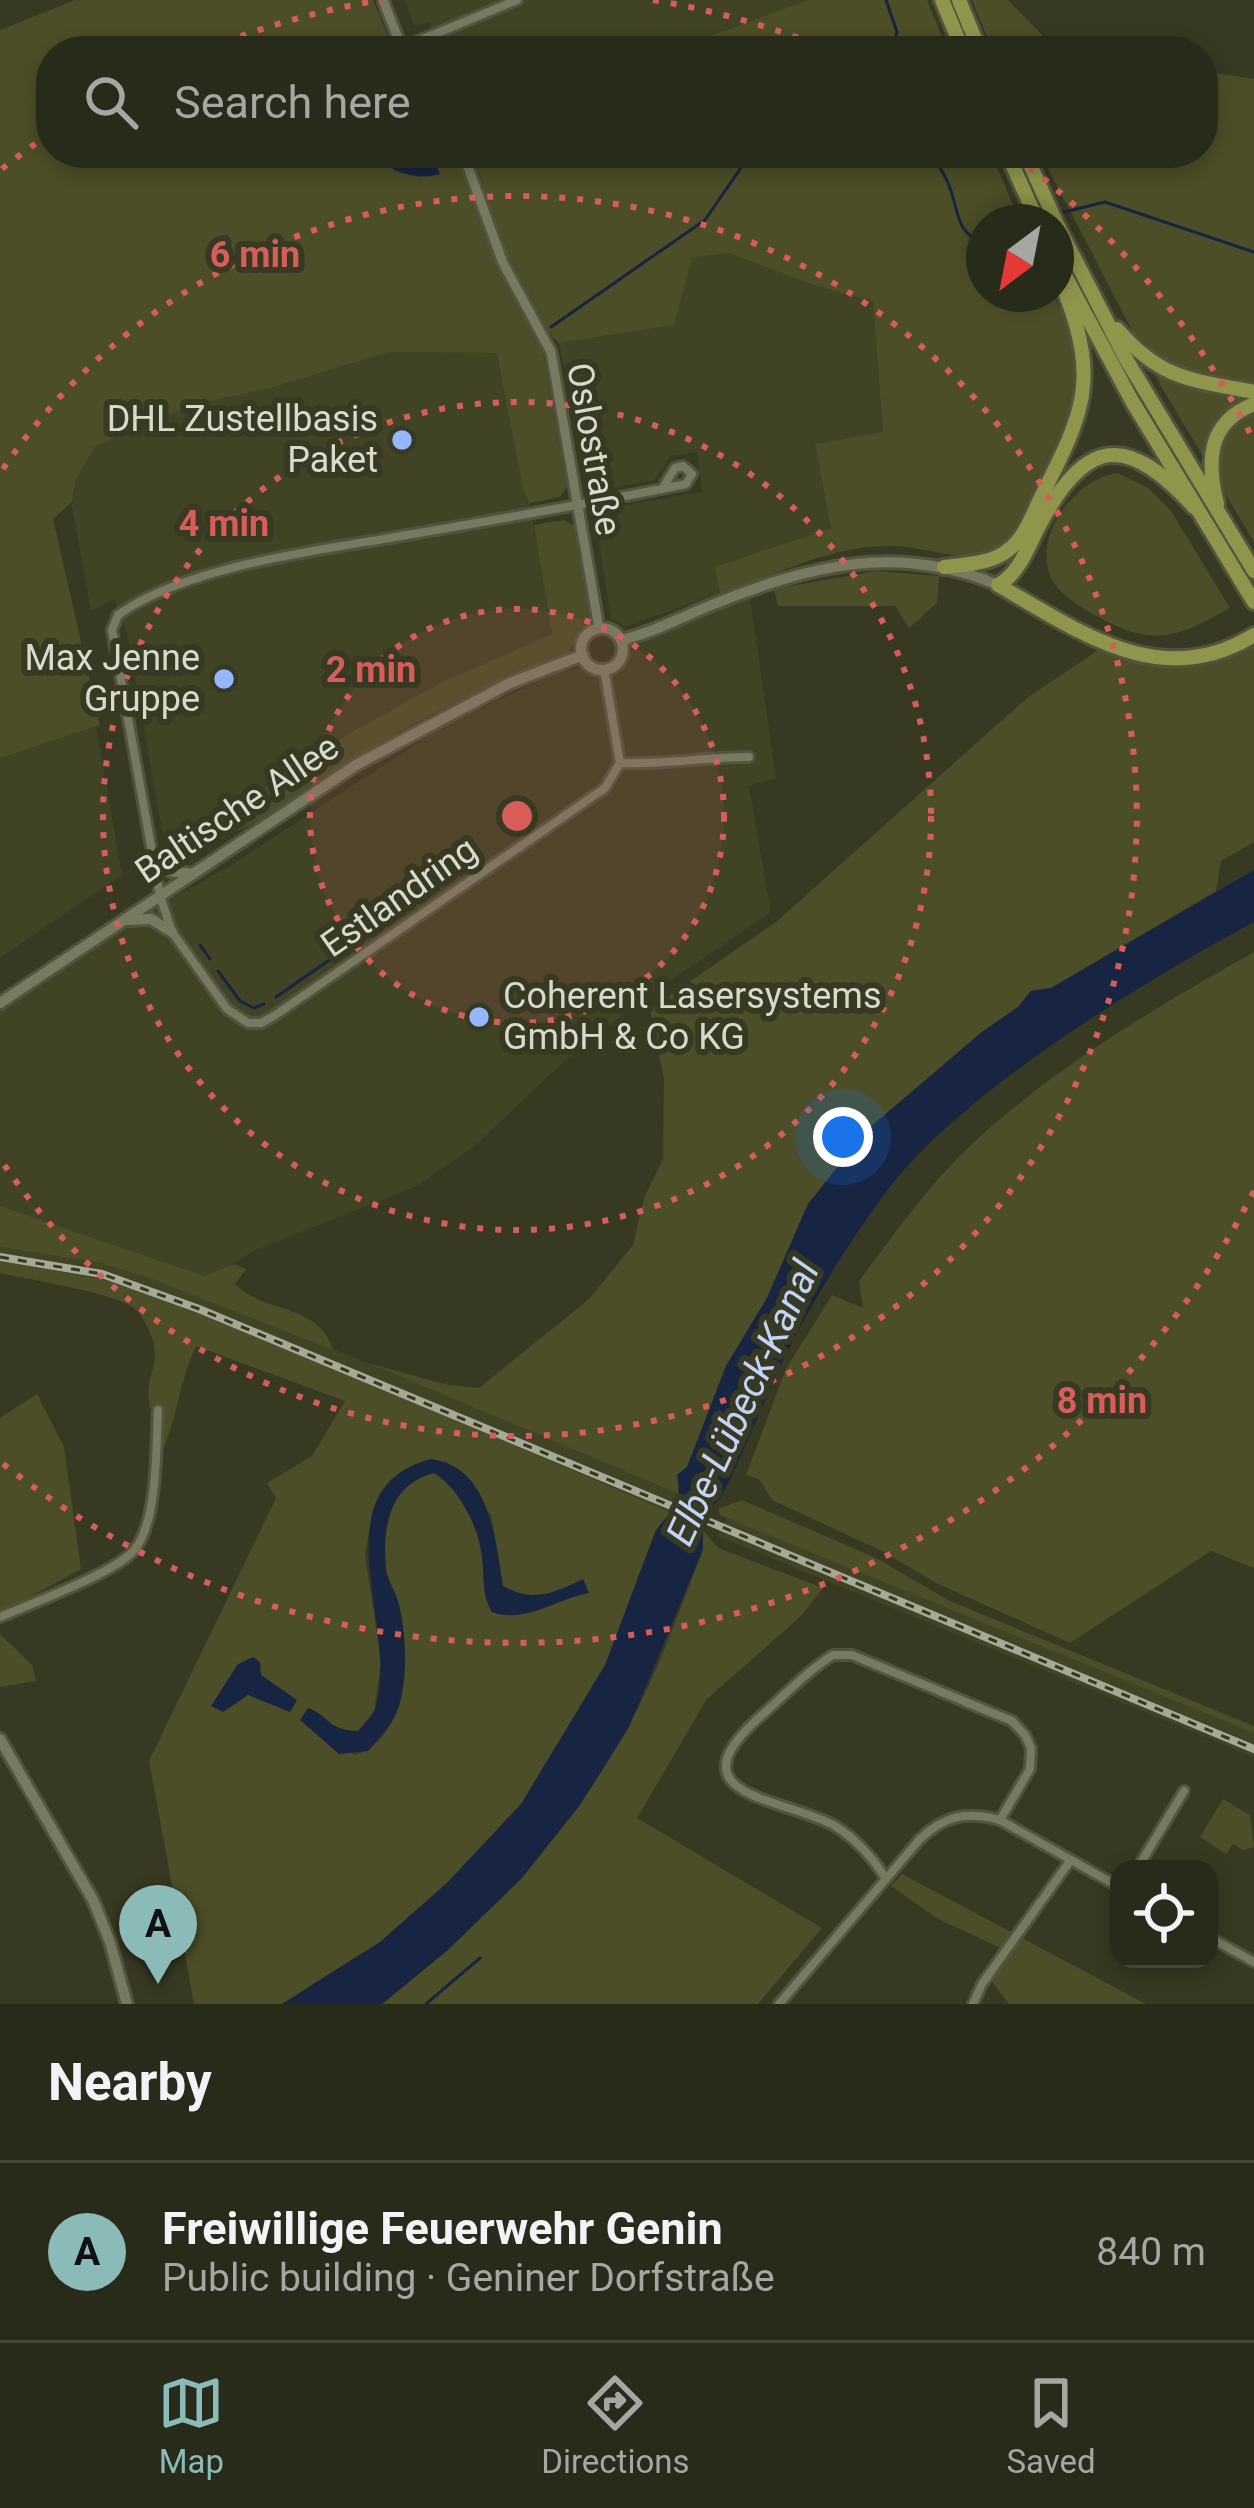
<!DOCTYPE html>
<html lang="en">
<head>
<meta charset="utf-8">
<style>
	:root { --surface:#292b1a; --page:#353727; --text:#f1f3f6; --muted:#a5a7a2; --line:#454739; --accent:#8bbbb9 }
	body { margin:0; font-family:Roboto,sans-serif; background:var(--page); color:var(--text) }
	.controls { position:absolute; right:36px; bottom:36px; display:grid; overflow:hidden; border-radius:24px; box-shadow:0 6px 18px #0003 }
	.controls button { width:108px; height:108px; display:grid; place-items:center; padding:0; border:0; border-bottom:3px solid var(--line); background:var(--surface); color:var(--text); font:60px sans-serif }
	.compass { position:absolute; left:966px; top:204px; width:108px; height:108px; border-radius:50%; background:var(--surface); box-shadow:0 6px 18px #0003; rotate:212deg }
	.you { position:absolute; left:843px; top:1137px; width:42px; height:42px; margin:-30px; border:9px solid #fff; border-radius:50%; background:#1a73e8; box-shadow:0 0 0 18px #1a73e833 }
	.badge { display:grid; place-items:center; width:78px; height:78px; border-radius:50%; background:var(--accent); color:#111; font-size:39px; font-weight:700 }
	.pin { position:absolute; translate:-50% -99px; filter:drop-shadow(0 3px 6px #0008) }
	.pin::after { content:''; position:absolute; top:63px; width:42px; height:36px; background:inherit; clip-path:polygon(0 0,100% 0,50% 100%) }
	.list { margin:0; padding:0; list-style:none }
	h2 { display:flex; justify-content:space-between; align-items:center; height:156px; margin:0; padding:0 48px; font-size:51px }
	h2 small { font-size:39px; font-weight:400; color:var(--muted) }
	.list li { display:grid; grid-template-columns:78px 1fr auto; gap:36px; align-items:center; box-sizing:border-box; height:180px; padding:0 48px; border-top:3px solid var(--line) }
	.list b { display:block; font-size:45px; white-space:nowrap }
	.list p { margin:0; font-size:39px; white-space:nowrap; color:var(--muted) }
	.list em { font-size:39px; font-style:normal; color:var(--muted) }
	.icon { flex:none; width:66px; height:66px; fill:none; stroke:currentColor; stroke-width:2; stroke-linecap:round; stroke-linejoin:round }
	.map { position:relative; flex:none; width:1254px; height:2004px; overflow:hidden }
	.search { position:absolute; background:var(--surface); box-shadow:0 6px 18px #0003; left:36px; right:36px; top:36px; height:132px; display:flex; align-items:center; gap:30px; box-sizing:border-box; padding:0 42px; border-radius:48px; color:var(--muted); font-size:45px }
	.sheet { height:336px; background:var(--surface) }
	nav { display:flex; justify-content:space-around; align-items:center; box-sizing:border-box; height:168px; border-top:3px solid var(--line); background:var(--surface); font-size:33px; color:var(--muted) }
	nav a { display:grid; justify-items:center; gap:6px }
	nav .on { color:var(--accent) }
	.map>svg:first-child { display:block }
	.built { fill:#414325 }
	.green { fill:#4c4e27; fill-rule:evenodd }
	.water { fill:#172543 }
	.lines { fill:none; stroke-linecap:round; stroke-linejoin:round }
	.stream { stroke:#172543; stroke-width:3 }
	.minor-casing { stroke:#535440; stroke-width:14 }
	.tertiary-casing { stroke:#535440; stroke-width:15 }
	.secondary-casing { stroke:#535440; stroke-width:16 }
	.motorway-casing { stroke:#535440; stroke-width:20 }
	.minor { stroke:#777960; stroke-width:8 }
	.tertiary { stroke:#777960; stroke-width:9 }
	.secondary { stroke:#777960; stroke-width:10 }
	.motorway { stroke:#90954c; stroke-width:14 }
	.rail-casing { stroke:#a7a998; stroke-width:8 }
	.rail { stroke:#373922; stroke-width:3; stroke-dasharray:9; stroke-linecap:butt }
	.ring { fill:none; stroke:#d75d59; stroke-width:6; stroke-dasharray:6 12 }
	.poi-dot { fill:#95b7fd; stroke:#373922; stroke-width:4.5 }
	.labels { text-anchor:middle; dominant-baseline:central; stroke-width:12; stroke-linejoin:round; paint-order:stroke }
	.poi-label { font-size:36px; fill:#d8dacc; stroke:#373922; text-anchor:end }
	.street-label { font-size:36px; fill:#d8dacc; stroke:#373922 }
	.water-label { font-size:39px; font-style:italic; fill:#c1d3f7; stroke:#373922 }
	.centre { fill:#d75d59; stroke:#373922; stroke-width:6 }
	.ring-label { font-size:36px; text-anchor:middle; font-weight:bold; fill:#d75d59; stroke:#373922; stroke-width:12; stroke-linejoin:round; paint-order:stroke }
</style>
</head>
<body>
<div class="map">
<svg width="1254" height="2004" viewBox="0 0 1254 2004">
	<rect width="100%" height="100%" fill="#373922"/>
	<g class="built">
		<path d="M405,0H808L670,51H439L429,22L414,26Z"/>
		<path d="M728,253L813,285L873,300L883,432L832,528L716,567L719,593L625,627L611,619L595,516L608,508L702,492L697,452L671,456L654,480L595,491L588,485L559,343L674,325L692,258Z"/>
		<path d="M389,352L498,353L523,490L530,503L552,634L444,681L355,730L166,853L127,633L115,599L91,611L72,506L76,479L94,446L195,404L271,388Z"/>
		<path d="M750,597L776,778L749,786L771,912L639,1002L559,1066L476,1145L417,1186L256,1250L218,1272L206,1276L0,1206V1010L134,919L227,868L450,722L557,673L580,668L594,676L617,672L638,643Z"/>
		<path d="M96,726L122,875L0,958V758Z"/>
		<path d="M0,1247L101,1263L152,1279L371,1364L679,1494L672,1513L361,1379L156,1296L100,1279L0,1261Z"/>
		<path d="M727,1516L1254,1733V1757L718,1536Z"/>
	</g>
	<g class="green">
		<path d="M75,0H373L394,51H51V153H455L508,285L543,352L567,487L560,497L530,503L523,490L497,353L389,352L271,388L195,404L95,446L76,479L72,502L53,519L100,725L0,758V30Z"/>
		<path d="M808,0H927L948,51H670Z"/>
		<path d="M972,0H1008L1043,36L1111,51H993Z"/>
		<path d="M1203,71L1254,79V542L1161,386L1040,153H1203Z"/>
		<path d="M472,153H991L1020,222H984V294H1053C1058,308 1071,321 1075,335C1096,399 1038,489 1009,544C972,570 932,546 891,546C831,545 774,575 720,596L715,567L831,528L815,444L883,432L873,301L813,285L728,253L692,258L674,325L559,343C518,306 491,206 472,153Z"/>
		<path d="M1117,473L1148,488L1171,511L1230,608C1173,640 1151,647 1093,614C1079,606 1058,593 1051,578C1032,533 1076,480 1117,473Z"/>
		<path d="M564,520L574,526L590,617L568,654L455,703L401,731L251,825L229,834L185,866C174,869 167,866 160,856L355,730L444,681L552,634L534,525Z"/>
		<path d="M876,571L939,576L937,603L909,628L895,606H778L774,589Z"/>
		<path d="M1254,645V842L1221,861L1216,891L1051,988L1031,991L1018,1007L982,1032L868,1129L808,1204L767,1298L726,1366L687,1467L677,1475L679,1494L371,1364L448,1385L479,1388L589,1299L633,1245L644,1198L663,1159L664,1079L650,1009L776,922L1028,697L1100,649C1148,664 1208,668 1254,645Z"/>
		<path d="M1254,952V1568L1211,1551L1070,1643L936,1583L882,1551L772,1500L759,1479L746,1475L786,1369L832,1295L863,1308L859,1281C894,1235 928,1185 971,1145C1056,1066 1153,1009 1254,952Z"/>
		<path d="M0,1206L205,1276L234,1264L246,1269L235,1284C265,1315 319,1302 333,1350L152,1279L101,1263L0,1247Z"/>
		<path d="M0,1261L100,1279L156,1296L361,1379L672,1513L656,1530L607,1662L565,1735L521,1804L447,1883L380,1942L282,2004H194L149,1761L276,1498L267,1483L312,1456L345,1401L196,1346C179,1383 178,1416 162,1452L163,1409L150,1408C144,1380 155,1375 155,1353C155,1340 145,1319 136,1310C122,1294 26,1279 0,1273ZM446,1461L491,1515L503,1586C532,1603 554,1593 582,1580L588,1593L493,1612C481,1593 485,1577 482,1556C478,1526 460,1489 434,1473C390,1484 380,1530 386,1571C388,1583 397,1595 399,1607C407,1644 409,1693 389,1726C380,1741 370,1751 354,1755L309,1708C332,1718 326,1729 358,1732L374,1711L381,1661L365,1554L372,1516L390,1480Z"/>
		<path d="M37,1394L64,1447L81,1569L0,1613V1418Z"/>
		<path d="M742,1500L876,1558L950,1601L1254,1726V1733L720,1515L718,1509Z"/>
		<path d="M702,1529L718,1548L823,1588L801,1616L707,1699L637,1818L822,1928L758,2004H382C479,1925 566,1840 627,1729C658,1673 680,1609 703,1550Z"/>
		<path d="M0,1634L32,1665L36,1681L0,1687Z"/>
		<path d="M1223,1799L1250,1815L1254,1847L1244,1850L1233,1844L1226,1854L1200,1837Z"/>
		<path d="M902,1874L1146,2004H1009L990,1979L1009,1952L938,1919L891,1886Z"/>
	</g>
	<g class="water">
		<path d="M377,153H432L440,174C419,181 386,173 377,153Z"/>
		<path d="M1254,870V922C1140,984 955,1094 880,1200C840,1256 801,1319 773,1382C755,1422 740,1461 720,1499C704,1511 702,1531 703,1549L629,1727L580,1805L522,1878L448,1950L382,2004H282L380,1942L447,1883L521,1804L605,1665L656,1530C670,1513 684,1499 677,1475L687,1467L726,1366L767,1298L808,1204L868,1129L982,1032L1018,1007L1031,991L1051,988Z"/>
		<path d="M431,1459C490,1467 495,1538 503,1586C532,1603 555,1593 583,1579L589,1593C556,1599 525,1624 492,1612C481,1593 485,1577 482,1556C478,1526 460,1489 434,1473C389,1484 382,1528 386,1569C388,1582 396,1592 399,1604C406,1634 408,1676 399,1706C394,1723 380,1738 368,1751L339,1754L300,1720L308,1708C331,1717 326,1730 358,1731C363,1725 372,1717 375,1709C402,1632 315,1489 431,1459Z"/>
		<path d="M253,1657L260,1662L261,1675L297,1700L290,1712L248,1695L223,1712L211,1706L238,1664Z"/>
	</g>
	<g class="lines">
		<g class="stream">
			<path d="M886,0L897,32L891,51"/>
			<path d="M931,153C938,164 946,176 950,188C959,212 956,234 984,243"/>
			<path d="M1060,213L1105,202L1254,252"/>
			<path d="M551,327L705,220L751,153"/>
			<path d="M200,945L210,959"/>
			<path d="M218,971L240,1001L254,1008L264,1004"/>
			<path d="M276,997L331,959"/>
			<path d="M426,2004L480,1958"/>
		</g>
		<g class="minor-casing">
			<g id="minor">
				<path d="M401,48L517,0"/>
				<path d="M604,669L620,763L605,788L274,1016L261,1023H248L227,1009L172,932L160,896L112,630L118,615C187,565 323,550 407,535C500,519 594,503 686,484L692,474L683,466L675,468L662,489"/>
				<path d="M620,763C663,765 705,757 749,757"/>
				<path d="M0,1617C30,1604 118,1572 135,1549C158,1520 156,1446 158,1410"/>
				<path d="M1137,1869L1184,1791"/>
				<path d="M886,1879C873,1858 856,1839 835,1826C784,1797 667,1798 762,1715C785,1695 807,1671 833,1655H852L1012,1721L1025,1735L1031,1748L1030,1769L1000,1820"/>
				<path d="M1209,1937L1254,1962"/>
				<path d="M779,2004L920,1839C945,1815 967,1811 1000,1820L1119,1887"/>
				<path d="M973,2004L982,1984L1070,1861"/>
			</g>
		</g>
		<g class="tertiary-casing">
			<g id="tertiary">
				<path d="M383,0L403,51"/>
				<path d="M463,153L503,263L551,352L599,628"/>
			</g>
		</g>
		<g class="secondary-casing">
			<g id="secondary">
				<circle cx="602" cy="649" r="21"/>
				<path d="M621,640C651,633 680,618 709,606C808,566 896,542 998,585"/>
				<path d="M153,859L170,871L193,874"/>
				<path d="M128,920L151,919L172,932"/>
				<path d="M0,1003L356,765L510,683L583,655"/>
				<path d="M0,1739L93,1900L110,1942L127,2004"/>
			</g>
		</g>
		<g class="motorway-casing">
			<g id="motorway">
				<path d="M942,0L963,51"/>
				<path d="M959,0L980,51"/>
				<path d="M1007,153L1038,222"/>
				<path d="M1025,153L1056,222"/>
				<path d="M1056,222L1126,359L1254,571"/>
				<path d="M1056,259L1132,401L1254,602"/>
				<path d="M1117,329C1161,380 1192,380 1254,392"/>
				<path d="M1217,504C1207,463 1206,423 1254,404"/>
				<path d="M1194,507C1128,434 1087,436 1040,524C1028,546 1020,573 998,585C1079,631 1161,693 1254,635"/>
				<path d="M944,567C965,564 990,564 1007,551C1024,539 1032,516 1041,497C1081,417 1100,384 1066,295"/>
			</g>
		</g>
		<use href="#minor" class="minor"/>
		<use href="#tertiary" class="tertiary"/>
		<use href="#secondary" class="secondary"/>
		<use href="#motorway" class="motorway"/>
		<g class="rail-casing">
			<path id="rail" d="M0,1257L102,1274L199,1309L1254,1749"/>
		</g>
		<use href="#rail" class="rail"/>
	</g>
	<circle cx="517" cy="816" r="207" fill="#d75d59" fill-opacity=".12"/>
	<g class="ring">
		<circle cx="517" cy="816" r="207"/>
		<circle cx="517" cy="816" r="414"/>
		<path d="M3 469A620 620 0 1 1 3 1163"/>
		<path d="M1254 1191A827 827 0 0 1 2 1463M2 169A827 827 0 0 1 49 134M207 49A827 827 0 0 1 381 0M653 0A827 827 0 0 1 827 49M1015 156A827 827 0 0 1 1254 441"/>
	</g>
	<g class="poi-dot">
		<circle cx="402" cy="440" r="12"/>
		<circle cx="224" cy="679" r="12"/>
		<circle cx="479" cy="1017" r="12"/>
	</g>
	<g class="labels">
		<g class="poi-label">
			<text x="378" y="419">DHL Zustellbasis<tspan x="378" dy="41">Paket</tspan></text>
			<text x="200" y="658">Max Jenne<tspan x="200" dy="41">Gruppe</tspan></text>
			<text x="503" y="996" text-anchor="start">Coherent Lasersystems<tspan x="503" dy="41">GmbH &amp; Co KG</tspan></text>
		</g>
		<g class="street-label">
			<text transform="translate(594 449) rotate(80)">Oslostraße</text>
			<text transform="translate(237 809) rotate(-34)">Baltische Allee</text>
			<text transform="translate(399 897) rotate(-35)">Estlandring</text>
		</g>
		<g class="water-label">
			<text transform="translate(743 1403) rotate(-65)">Elbe-Lübeck-Kanal</text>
		</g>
	</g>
	<circle cx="517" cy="816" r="18" class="centre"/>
	<g class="ring-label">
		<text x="255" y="267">6 min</text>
		<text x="224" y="536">4 min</text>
		<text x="371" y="682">2 min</text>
		<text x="1102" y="1413">8 min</text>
	</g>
</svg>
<div class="controls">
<button><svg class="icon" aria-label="locate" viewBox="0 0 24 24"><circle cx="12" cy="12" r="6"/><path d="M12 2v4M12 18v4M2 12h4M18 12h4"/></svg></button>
</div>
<svg class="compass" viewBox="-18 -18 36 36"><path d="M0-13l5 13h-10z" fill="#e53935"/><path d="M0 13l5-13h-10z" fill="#a5a7a2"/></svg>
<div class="you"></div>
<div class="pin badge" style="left:158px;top:1984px">A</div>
<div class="search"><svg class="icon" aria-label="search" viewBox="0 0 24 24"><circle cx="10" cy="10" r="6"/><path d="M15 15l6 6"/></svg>Search here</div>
</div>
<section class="sheet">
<h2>Nearby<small></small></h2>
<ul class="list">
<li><span class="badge">A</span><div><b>Freiwillige Feuerwehr Genin</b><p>Public building · Geniner Dorfstraße</p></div><em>840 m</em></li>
</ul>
</section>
<nav>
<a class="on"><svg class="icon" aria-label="map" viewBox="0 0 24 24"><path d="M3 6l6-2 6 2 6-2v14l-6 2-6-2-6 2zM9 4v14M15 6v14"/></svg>Map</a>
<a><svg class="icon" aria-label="directions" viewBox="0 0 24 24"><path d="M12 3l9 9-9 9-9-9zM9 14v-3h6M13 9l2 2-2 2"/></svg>Directions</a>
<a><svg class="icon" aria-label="saved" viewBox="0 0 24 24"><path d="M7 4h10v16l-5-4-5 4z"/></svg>Saved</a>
</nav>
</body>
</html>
